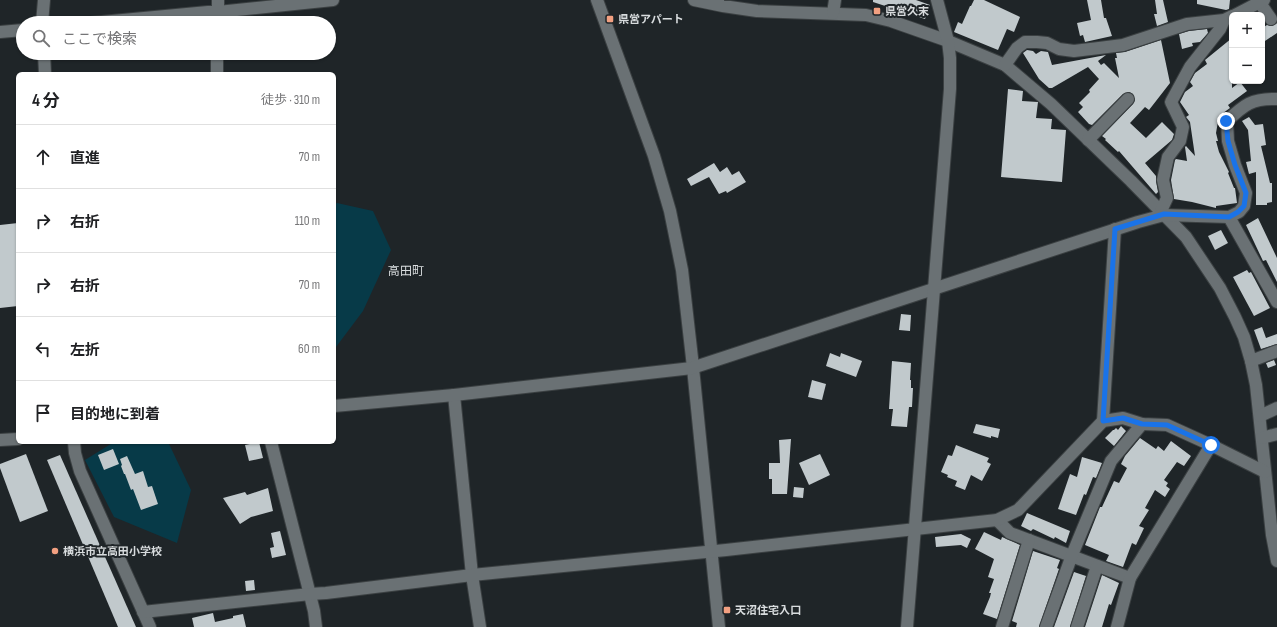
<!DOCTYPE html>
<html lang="ja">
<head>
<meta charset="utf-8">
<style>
	:root { --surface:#fff; --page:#f6f6f6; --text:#202124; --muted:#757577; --line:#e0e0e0 }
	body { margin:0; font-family:"Sofia Sans Condensed","Noto Sans JP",sans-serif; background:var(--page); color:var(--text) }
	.controls { position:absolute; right:12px; top:12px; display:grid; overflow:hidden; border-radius:6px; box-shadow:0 1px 3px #0004 }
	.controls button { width:36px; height:36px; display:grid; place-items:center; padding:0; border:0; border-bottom:1px solid var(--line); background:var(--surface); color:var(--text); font:20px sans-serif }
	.stop { position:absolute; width:12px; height:12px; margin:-9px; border:3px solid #1a73e8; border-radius:50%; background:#fff }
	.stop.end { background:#1a73e8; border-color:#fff; box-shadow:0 1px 4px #0008 }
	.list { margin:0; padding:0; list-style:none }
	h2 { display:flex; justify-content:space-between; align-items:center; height:52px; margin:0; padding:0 16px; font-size:17px }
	h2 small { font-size:13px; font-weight:400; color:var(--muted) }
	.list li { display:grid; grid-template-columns:26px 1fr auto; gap:12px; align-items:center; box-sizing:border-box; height:64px; padding:0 16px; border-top:1px solid var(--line) }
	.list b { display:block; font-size:15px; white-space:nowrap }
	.list em { font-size:13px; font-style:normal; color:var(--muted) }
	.icon { flex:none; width:22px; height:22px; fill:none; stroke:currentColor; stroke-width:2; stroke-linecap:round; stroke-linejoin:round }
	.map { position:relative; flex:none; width:1277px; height:627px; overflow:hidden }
	.search { position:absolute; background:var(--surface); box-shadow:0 1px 3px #0004; left:16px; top:16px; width:320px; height:44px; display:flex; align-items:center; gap:10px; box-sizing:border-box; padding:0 14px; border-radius:22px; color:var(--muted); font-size:15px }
	.panel { position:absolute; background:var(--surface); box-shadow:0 1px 3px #0004; left:16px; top:72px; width:320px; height:372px; border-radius:6px }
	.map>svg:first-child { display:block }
	.green { fill:#073a48 }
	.building { fill:#c1c9cc }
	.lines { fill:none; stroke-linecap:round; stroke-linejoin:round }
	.minor-casing { stroke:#3b4042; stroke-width:14 }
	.minor { stroke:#6a7174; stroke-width:12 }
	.route { stroke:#1a73e8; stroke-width:5 }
	.poi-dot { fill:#f2a081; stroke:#1f2528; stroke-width:1.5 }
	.labels { text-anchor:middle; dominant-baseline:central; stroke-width:4; stroke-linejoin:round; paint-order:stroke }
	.poi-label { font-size:11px; font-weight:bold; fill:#d8dcde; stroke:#1f2528; text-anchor:start }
	.neighbourhood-label { font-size:12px; fill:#d8dcde; stroke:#1f2528 }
</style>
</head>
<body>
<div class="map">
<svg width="1277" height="627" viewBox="0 0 1277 627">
	<rect width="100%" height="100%" fill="#1f2528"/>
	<g class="green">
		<path d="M337,203L373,211L391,250L363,311L336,347H334V205Z"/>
		<path d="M114,442H160L169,444L191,490L177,543L114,517L85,460Z"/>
	</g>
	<g class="building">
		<path d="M873,0H916L930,5L925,19L873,2Z"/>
		<path d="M974,0H984L1020,17L1014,32L1007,29L998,50L954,32L958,22L962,24L970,6H971Z"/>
		<path d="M1087,0H1101L1104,18H1106L1112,36L1085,42L1083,35L1080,36L1077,23L1091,20Z"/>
		<path d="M1155,0H1163L1168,22L1157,26L1154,14H1157Z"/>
		<path d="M1197,0H1230L1229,9L1226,10L1197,4Z"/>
		<path d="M1277,23V33L1262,43V28L1267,25L1272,26Z"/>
		<path d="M1207,29L1208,33L1200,42L1192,43L1193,46L1182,49L1179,34L1189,31Z"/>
		<path d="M1232,38V62L1229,65L1232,69V88L1240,82L1247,91L1228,105L1230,108L1219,116L1216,133L1218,141H1216L1219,152L1229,172L1228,173L1234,188H1235L1237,203L1216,206V208L1192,202L1174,199L1171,180L1175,160L1176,159L1187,161L1185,147L1186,146L1195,156L1190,122L1186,117L1189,115L1180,102L1185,92L1193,86L1190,82L1195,73L1207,64L1205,60Z"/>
		<path d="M1161,40L1170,83L1149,110L1145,107L1130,123L1146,138L1162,122L1174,134L1172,140L1145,163L1156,176V181L1158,192L1156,194L1119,151L1118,152L1105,140L1106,139L1102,136L1133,104L1135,100L1133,94L1129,92L1123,94L1092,125L1089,124L1078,112L1083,107L1079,103L1090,92L1089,90L1099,79L1088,67L1052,88H1049L1039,79L1023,53L1027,50L1033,51L1036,54L1041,51L1048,52L1052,65L1106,55L1098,61L1101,65L1104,63L1119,78L1115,58H1117L1116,53L1125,52Z"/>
		<path d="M1008,89L1023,91L1022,101L1038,102L1036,118L1052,119L1051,129L1066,130L1062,182L1001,177Z"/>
		<path d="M1249,117L1255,125L1263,124L1266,145L1261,146L1270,183H1272V202L1267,203V205H1256V172L1249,174L1246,162L1251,161L1248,130L1242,121Z"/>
		<path d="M714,163L720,172L727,167L732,175L739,171L746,182L727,193L726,191L719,194L709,177L691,186L687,179Z"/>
		<path d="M1258,218L1277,258V282L1266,260L1263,261L1246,225Z"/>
		<path d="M18,223V306L0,308V225Z"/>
		<path d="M1221,230L1228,243L1215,250L1208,236Z"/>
		<path d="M1247,270L1249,273L1251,272L1270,308L1254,316L1233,277Z"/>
		<path d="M901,314L911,315L910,331L899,330Z"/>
		<path d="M1262,327L1266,338L1277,334V344L1261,349L1254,330Z"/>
		<path d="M830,353L840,357L841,353L862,361L856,377L826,366Z"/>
		<path d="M1274,360L1276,365L1268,368L1266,363Z"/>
		<path d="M892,361L911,363L910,380H911V388H913L912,407H909L907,427L891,426L893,409H889Z"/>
		<path d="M812,380L826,384L822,400L808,397Z"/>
		<path d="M976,424L1000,429L998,438L991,436V438L973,433Z"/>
		<path d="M1121,426L1126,431L1114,446L1105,438L1113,430H1114L1116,428L1118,430Z"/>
		<path d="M1140,438L1156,449L1158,446L1164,451L1171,441L1191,456L1184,466L1177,462L1164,480L1168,483L1166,486L1170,489L1165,497L1155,490L1145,508L1149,510L1139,526L1144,528L1136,545L1132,543L1123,567L1106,561L1109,555L1085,545L1100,507H1102L1114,481L1119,483L1127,468L1121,464L1125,456Z"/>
		<path d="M791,439L787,494H772V479H769V463H780L779,440Z"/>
		<path d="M259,442L263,458L249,461L245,445Z"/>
		<path d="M956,445L989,458L987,462L991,464L982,481L971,475L965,490L955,486L957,481L947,477L948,475L941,472L948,455L952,456Z"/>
		<path d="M113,449L119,464L104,470L98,455Z"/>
		<path d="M26,454L48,511L20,522L0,468V464Z"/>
		<path d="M820,454L830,475L809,485L799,463Z"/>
		<path d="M60,455L136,627H118L47,460Z"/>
		<path d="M127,456L135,474L143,471L148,487L152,486L158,504L141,510L133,489L131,490L125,474H124L121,466L122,465L120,459Z"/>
		<path d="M1082,457L1102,463L1096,478L1093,477L1086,495L1084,494L1076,515L1058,509L1070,474L1077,477Z"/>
		<path d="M794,487L804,488L803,498L793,497Z"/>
		<path d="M268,488L273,511L251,517L240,524L223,498L245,492L247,495Z"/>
		<path d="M1027,513L1070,531L1066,543L1055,537L1054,539L1033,529L1031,531L1021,526Z"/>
		<path d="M280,531L286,555L272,558L270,548L274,547L271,533Z"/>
		<path d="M984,532L1001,540L1002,537L1020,545L997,619L983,614L990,597L991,593H989L994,579L988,577L994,559L975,549Z"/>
		<path d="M961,534L971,539L967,548L961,545L936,547L935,537Z"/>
		<path d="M1033,551L1060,560L1057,568L1059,569L1039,627H1016L1017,623L1012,621Z"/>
		<path d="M1074,572L1086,576L1070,627H1054Z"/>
		<path d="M1102,575L1119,583L1111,605L1109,604L1102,627H1085Z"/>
		<path d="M254,580L255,590L246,591L245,581Z"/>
		<path d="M213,613L215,622L233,618V616L243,614L246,627H194L192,618Z"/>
	</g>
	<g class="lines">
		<g class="minor-casing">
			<g id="minor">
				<path d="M597,0L654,156L670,211L682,270L692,358L719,627"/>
				<path d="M694,0L723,6L757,11L866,15L891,21L948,41L1005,65L1051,104L1131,181L1186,237L1220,288L1235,317L1244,337L1251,361L1256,385L1272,535L1277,561"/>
				<path d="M1260,3L1271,19"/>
				<path d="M833,13L835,0"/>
				<path d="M1235,15L1264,0"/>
				<path d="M42,23L44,0"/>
				<path d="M91,23L208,12H218L333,0"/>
				<path d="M218,23V0"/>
				<path d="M0,32L23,30"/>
				<path d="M44,53L45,74"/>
				<path d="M1005,65L1017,48L1025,42H1037L1047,43L1059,49L1074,51L1099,48L1123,45L1187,24L1224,20L1232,16"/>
				<path d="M217,74V53"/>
				<path d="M1088,140L1128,99"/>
				<path d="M1161,211L1167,198L1163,180L1168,157L1180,141L1183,127L1171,102L1190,67L1220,29L1224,20"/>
				<path d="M1229,217L1277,302"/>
				<path d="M1251,361L1277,351"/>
				<path d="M454,395L472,575L480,627"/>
				<path d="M334,406L454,395L692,368L1138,222L1164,215L1229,217L1239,212L1244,206L1246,193L1235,165L1228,141L1227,121C1244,105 1252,98 1277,99"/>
				<path d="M1260,416L1277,408"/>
				<path d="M1103,421L1115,229"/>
				<path d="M1262,438L1277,434"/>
				<path d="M0,440L18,439"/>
				<path d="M74,442L75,453L80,471L150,627"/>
				<path d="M271,442L306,579L314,611L316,627"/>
				<path d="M997,520L1010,533L1130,578"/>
				<path d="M143,612L310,594L326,593L472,575L726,550L997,520L1018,510L1103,421L1123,418L1142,424L1167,425L1211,445L1265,472"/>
				<path d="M907,627L950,89V58L948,41L937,0"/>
				<path d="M1002,627L1029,540"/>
				<path d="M1046,627L1072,555L1111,461L1142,424"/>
				<path d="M1077,627L1097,566"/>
				<path d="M1117,627L1130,578L1211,445"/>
			</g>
		</g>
		<use href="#minor" class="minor"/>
	</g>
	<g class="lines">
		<path class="route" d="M1211,445L1167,425L1142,424L1123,418L1103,421L1115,229L1164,214L1229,217L1238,212L1244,206L1246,193L1235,165L1228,141L1226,121"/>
	</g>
	<g class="poi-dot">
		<rect x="873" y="7" width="8" height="8" rx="2"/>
		<rect x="606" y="15" width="8" height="8" rx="2"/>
		<circle cx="55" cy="551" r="4"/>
		<rect x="723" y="606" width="8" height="8" rx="2"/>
	</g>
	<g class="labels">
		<g class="poi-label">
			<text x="885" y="11">県営久末</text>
			<text x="618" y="19">県営アパート</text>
			<text x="63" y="551">横浜市立高田小学校</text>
			<text x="735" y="610">天沼住宅入口</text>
		</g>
		<g class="neighbourhood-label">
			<text x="406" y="271">高田町</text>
		</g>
	</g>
</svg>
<div class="controls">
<button>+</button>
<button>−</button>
</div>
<div class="stop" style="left:1211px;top:445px"></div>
<div class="stop end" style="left:1226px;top:121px"></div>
<div class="search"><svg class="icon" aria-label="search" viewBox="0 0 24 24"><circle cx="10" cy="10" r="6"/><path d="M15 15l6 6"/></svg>ここで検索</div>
<section class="panel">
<h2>4 分<small>徒歩 · 310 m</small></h2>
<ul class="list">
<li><svg class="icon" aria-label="ahead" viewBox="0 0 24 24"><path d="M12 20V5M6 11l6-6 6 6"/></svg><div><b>直進</b></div><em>70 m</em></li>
<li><svg class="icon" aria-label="right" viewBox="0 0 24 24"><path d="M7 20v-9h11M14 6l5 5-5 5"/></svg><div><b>右折</b></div><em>110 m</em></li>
<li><svg class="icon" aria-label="right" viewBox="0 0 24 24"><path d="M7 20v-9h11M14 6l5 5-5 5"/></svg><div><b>右折</b></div><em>70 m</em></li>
<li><svg class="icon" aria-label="left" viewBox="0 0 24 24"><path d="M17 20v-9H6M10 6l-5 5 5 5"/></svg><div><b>左折</b></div><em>60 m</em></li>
<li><svg class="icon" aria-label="arrive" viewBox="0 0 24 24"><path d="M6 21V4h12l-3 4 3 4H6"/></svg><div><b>目的地に到着</b></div></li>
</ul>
</section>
</div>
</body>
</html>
